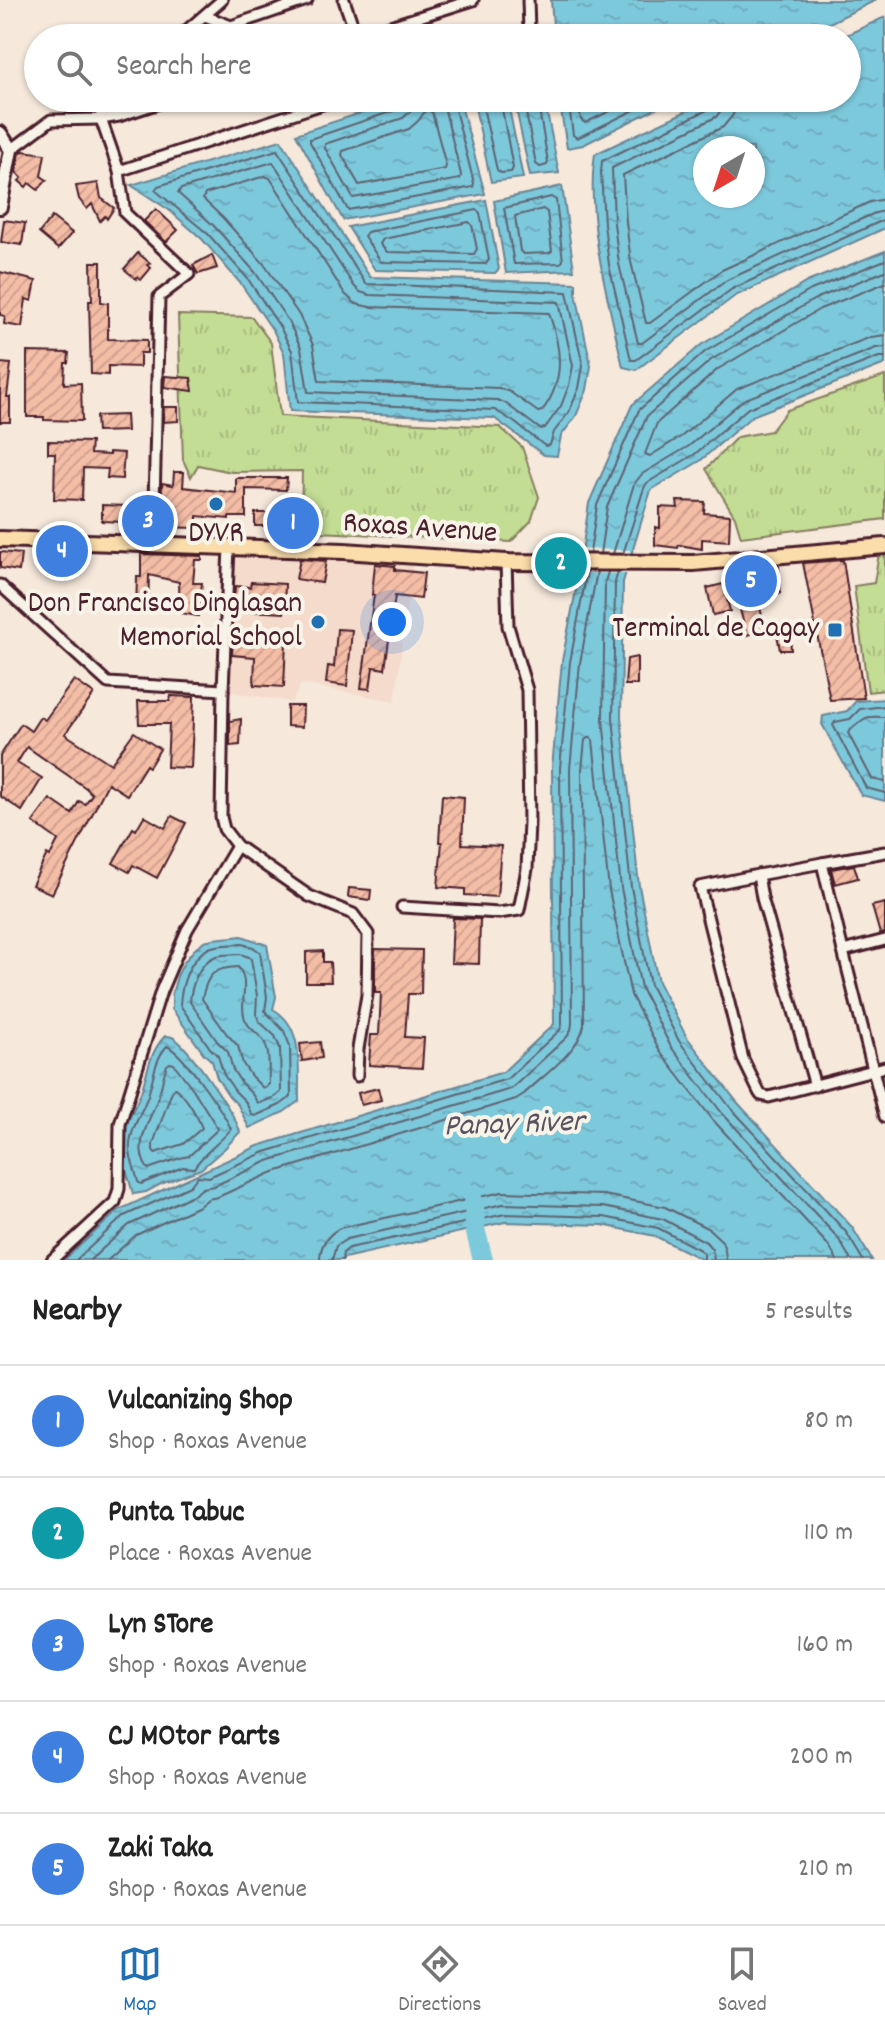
<!DOCTYPE html>
<html lang="en">
<head>
<meta charset="utf-8">
<style>
	:root { --surface:#fff; --page:#f6f6f6; --text:#222; --muted:#767676; --line:#e0e0e0; --accent:#1f6fb2 }
	body { margin:0; font-family:Dekko,sans-serif; background:var(--page); color:var(--text) }
	.compass { position:absolute; left:693px; top:136px; width:72px; height:72px; border-radius:50%; background:var(--surface); box-shadow:0 2px 6px #0004; rotate:219deg }
	.you { position:absolute; left:392px; top:622px; width:28px; height:28px; margin:-20px; border:6px solid #fff; border-radius:50%; background:#1a73e8; box-shadow:0 0 0 12px #1a73e833 }
	.badge { display:grid; place-items:center; width:52px; height:52px; border-radius:50%; background:var(--accent); color:#fff; font-size:26px; font-weight:700 }
	.pin { position:absolute; translate:-50% -50%; border:4px solid #fff; box-shadow:0 2px 8px #0006 }
	.list { margin:0; padding:0; list-style:none }
	h2 { display:flex; justify-content:space-between; align-items:center; height:104px; margin:0; padding:0 32px; font-size:34px }
	h2 small { font-size:26px; font-weight:400; color:var(--muted) }
	.list li { display:grid; grid-template-columns:52px 1fr auto; gap:24px; align-items:center; box-sizing:border-box; height:112px; padding:0 32px; border-top:2px solid var(--line) }
	.list b { display:block; font-size:30px; white-space:nowrap }
	.list p { margin:0; font-size:26px; white-space:nowrap; color:var(--muted) }
	.list em { font-size:26px; font-style:normal; color:var(--muted) }
	.icon { flex:none; width:44px; height:44px; fill:none; stroke:currentColor; stroke-width:2; stroke-linecap:round; stroke-linejoin:round }
	.map { position:relative; flex:none; width:885px; height:1260px; overflow:hidden }
	.search { position:absolute; background:var(--surface); box-shadow:0 2px 6px #0004; left:24px; right:24px; top:24px; height:88px; display:flex; align-items:center; gap:20px; box-sizing:border-box; padding:0 28px; border-radius:44px; color:var(--muted); font-size:30px }
	.sheet { height:664px; background:var(--surface) }
	nav { display:flex; justify-content:space-around; align-items:center; box-sizing:border-box; height:112px; border-top:2px solid var(--line); background:var(--surface); font-size:22px; color:var(--muted) }
	nav a { display:grid; justify-items:center; gap:4px }
	nav .on { color:var(--accent) }
	.map>svg:first-child { display:block }
	.built { fill:#f5dbcb }
	.grass { fill:url(#grass-tufts); stroke:#867e60; stroke-width:2 }
	.water { fill:url(#water-ripples); stroke:#698595; stroke-width:2; fill-rule:evenodd }
	.pier { fill:#f6e8db }
	.lines { fill:none; stroke-linecap:round; stroke-linejoin:round }
	.shore { stroke:#5e6372; stroke-width:2 }
	.river { stroke:#7dc9dc; stroke-width:20 }
	.building { fill:url(#building-hatch); stroke:#4a1f2b; stroke-width:2 }
	.street-casing { stroke:#4a1f2b; stroke-width:15 }
	.secondary-casing { stroke:#4a1f2b; stroke-width:18 }
	.primary-casing { stroke:#4a1f2b; stroke-width:20 }
	.street { stroke:#f7f3e8; stroke-width:9 }
	.secondary { stroke:#f7f3e8; stroke-width:12 }
	.primary { stroke:#fbddab; stroke-width:14 }
	.poi-dot { fill:#1f6fb2; stroke:#f7f3e8; stroke-width:3 }
	.labels { text-anchor:middle; dominant-baseline:central; stroke-width:8; stroke-linejoin:round; paint-order:stroke }
	.street-label { font-size:30px; fill:#4a1f2b; stroke:#f7f3e8 }
	.poi-label { font-size:30px; fill:#4a1f2b; stroke:#f7f3e8; text-anchor:end }
	.water-label { font-size:32px; font-style:italic; fill:#595260; stroke:#f7f3e8 }
</style>
</head>
<body>
<div class="map">
<svg width="885" height="1260" viewBox="0 0 885 1260">
	<defs>
		<pattern id="grass-tufts" width="24" height="20" patternUnits="userSpaceOnUse" patternTransform="scale(2)"><rect width="24" height="20" fill="#c3dd94"/><path d="M3 7l-1-3M5 7V3M7 7l1-3M15 17l-1-3M17 17v-4M19 17l1-3" fill="none" stroke="#a9bd80"/></pattern>
		<pattern id="water-ripples" width="26" height="14" patternUnits="userSpaceOnUse" patternTransform="scale(2)"><rect width="26" height="14" fill="#7dc9dc"/><path d="M2 4q2-2 4 0t4 0M15 11q2-2 4 0t4 0" fill="none" stroke="#6eacbd"/></pattern>
		<pattern id="building-hatch" width="6" height="6" patternUnits="userSpaceOnUse" patternTransform="scale(2)"><rect width="6" height="6" fill="#f3bda6"/><path d="M-1 1l2-2M0 6l6-6M5 7l2-2" fill="none" stroke="#d2a28f"/></pattern>
	</defs>
	<rect width="100%" height="100%" fill="#f6e8db"/>
	<filter id="ink" filterUnits="userSpaceOnUse"><feTurbulence type="fractalNoise" baseFrequency=".0125" numOctaves="2"/><feDisplacementMap in="SourceGraphic" scale="16" xChannelSelector="R" yChannelSelector="G"/><feConvolveMatrix kernelMatrix="1 2 1 2 8 2 1 2 1" color-interpolation-filters="sRGB"/></filter>
	<g filter="url(#ink)">
		<path class="built" d="M233,551L413,560L395,701L301,684L292,702L227,691Z"/>
		<g class="grass">
			<path d="M178,315L252,317L271,343L280,416L500,427L522,447L539,497L531,521L511,542L301,531L302,471L231,472L198,465L191,477L183,460Z"/>
			<path d="M885,376V519L741,537L735,517L706,469L737,437L771,431L787,410Z"/>
			<path d="M885,552V690L868,692L854,586L874,583L879,553Z"/>
		</g>
		<g class="water">
			<path d="M551,0H876L799,38H554Z"/>
			<path d="M885,17V228L735,296L636,370L623,367C609,303 585,218 595,154L714,98H847V38H840ZM705,148H753V196H705Z"/>
			<path d="M407,98H459L485,194L343,220L296,134Z"/>
			<path d="M473,98H507L523,178L491,182Z"/>
			<path d="M514,98H544L559,173L530,176Z"/>
			<path d="M559,98H677L583,145L567,148Z"/>
			<path d="M281,140L370,277L576,283V293L591,366L587,390L576,416L561,436L557,456L544,455L494,418L290,411L284,353L274,332L241,284L202,239L169,210L131,185Z"/>
			<path d="M562,186L574,270L506,273L494,201Z"/>
			<path d="M486,200L499,269L495,273L375,270L348,227Z"/>
			<path d="M885,251V364L752,416L700,461L651,490L623,582L621,717L639,886L658,982L686,1036L737,1102L852,1227L872,1260H703L655,1236L602,1225L505,1222L344,1258L343,1260H64L119,1210L258,1146L503,1072L554,1024L552,768L562,661L578,580L589,503L632,405L701,345L807,282Z"/>
			<path d="M885,699V801L861,795L822,724L823,716L847,711L856,701Z"/>
			<path d="M242,936L267,945L276,997L273,1009C305,1027 298,1070 299,1101L284,1112L249,1128L238,1105L229,1096L217,1078L212,1061L204,1054L172,1009V994L177,976L184,962L194,950L204,941L213,939Z"/>
			<path d="M165,1036C167,1036 170,1036 172,1037C187,1044 236,1115 240,1132L225,1148L201,1169L161,1184L146,1192L133,1194C130,1180 123,1165 122,1152C120,1131 134,1111 141,1092C148,1072 149,1053 165,1036Z"/>
		</g>
		<path class="pier" d="M578,549L630,550L629,574L575,573Z"/>
		<g class="lines">
			<g class="shore">
				<path d="M404,98V104L399,109L310,139V142L348,210L473,187L474,183L452,98"/>
				<path d="M414,98L412,110L403,118L325,144V148L353,198L460,179L461,175L442,98"/>
				<path d="M481,98L497,170L501,173L511,172L513,168L500,98"/>
				<path d="M523,98L536,164L540,167L547,165L548,162L537,98"/>
				<path d="M568,98L573,135L577,138L659,98"/>
				<path d="M578,98L581,120L585,123L637,98"/>
				<path d="M714,98V105L709,109L602,161L601,172L604,224L609,265L631,360H636L732,289L879,222L885,221"/>
				<path d="M725,98L722,109L716,117L612,168L614,223L619,264L638,343H642L727,280L875,213L885,211"/>
				<path d="M737,98L733,115L723,127L623,175L626,222L631,262L646,323H650L722,270L870,202L885,199"/>
				<path d="M426,110L432,112L446,166L445,169L359,185L342,155L343,151L409,129L418,121Z"/>
				<path d="M277,150L366,284L567,292L583,366L579,388L569,412L554,432L550,445L545,446L514,422L495,410L298,402L292,351L280,327L248,279L208,234L155,190L158,186Z"/>
				<path d="M273,162L354,286L360,292L370,295L559,302L573,366L569,385L561,406L545,428L540,429L505,403L497,400L308,392L301,348L289,322L255,272L214,226L178,193L181,189Z"/>
				<path d="M265,176L270,178L345,294L356,304L370,307L549,313C561,348 566,380 542,411L538,412L510,392L499,388L319,381L313,345L299,315L264,264L223,218L203,199L205,194Z"/>
				<path d="M551,197L556,200L563,261L560,263L514,264L504,208Z"/>
				<path d="M543,209L547,212L552,251L549,253L523,254L520,251L515,216Z"/>
				<path d="M477,210L480,213L489,260L486,264L381,262L364,236L367,232Z"/>
				<path d="M469,222L472,225L477,249L474,254L387,252L380,244L383,239Z"/>
				<path d="M885,283L820,309L718,369L657,423L645,454L650,456L682,436L737,389L871,337L885,335"/>
				<path d="M590,553L597,505L639,410L706,351L811,290L885,260"/>
				<path d="M600,554L607,507L647,416L711,360L815,299L885,271"/>
				<path d="M613,554L634,484L642,474L689,446L743,400L876,348L885,347"/>
				<path d="M623,554L644,488L647,483L695,454L748,408L879,357H885"/>
				<path d="M608,572L605,582L603,719L621,888L641,988L671,1047L722,1113L838,1238L851,1260"/>
				<path d="M618,572L615,582L613,718L631,887L650,985L679,1041L730,1107L846,1232L863,1260"/>
				<path d="M885,706L860,709L850,719L835,722L833,725L866,788L885,793"/>
				<path d="M885,717C880,717 871,716 866,718C863,719 850,730 848,733L872,779L885,782"/>
				<path d="M242,944L253,947L260,952L267,997L265,1011L284,1031L290,1046L291,1097L280,1105L255,1116L252,1115L245,1101L235,1091L224,1075L218,1056L210,1048L180,1005C181,985 189,958 209,948C218,944 232,945 242,944Z"/>
				<path d="M240,954L249,957L251,959L257,996L256,1014L260,1022L275,1036L280,1048L281,1092L275,1097L260,1103L257,1102L252,1094L242,1084L233,1070L228,1052L217,1041L190,1002C191,987 198,964 214,957C221,954 232,955 240,954Z"/>
				<path d="M238,967C250,981 240,1000 244,1016C247,1028 256,1031 263,1040C271,1052 268,1071 269,1084L265,1088L262,1087L251,1076L243,1064L238,1046L226,1033L202,999C207,974 213,968 238,967Z"/>
				<path d="M167,1046C184,1054 223,1111 231,1129C220,1143 203,1153 194,1168L183,1167L141,1184L138,1182C136,1172 131,1161 130,1151C128,1130 144,1111 149,1092C154,1076 155,1059 167,1046Z"/>
				<path d="M170,1063L174,1064L193,1089L218,1129L189,1156L180,1158L148,1169C131,1146 151,1120 158,1097C162,1086 163,1076 167,1065Z"/>
				<path d="M175,1088C186,1096 197,1115 202,1128L183,1144L155,1153L153,1150V1144L172,1091Z"/>
				<path d="M76,1260L124,1216L190,1186L198,1176L209,1177L265,1152L507,1079L560,1030L562,1023L560,768L570,662L587,571"/>
				<path d="M90,1260L129,1225L195,1194L203,1188L214,1186L268,1161L511,1089L567,1037L571,1030L572,1023L570,769L580,663L597,571"/>
				<path d="M108,1260L136,1235L199,1206L208,1199L218,1197L271,1173L516,1099L524,1094C543,1076 580,1050 584,1025L582,770L585,740L589,737L593,740L609,890L631,995L661,1053L713,1120L828,1245L837,1260"/>
				<path d="M320,1260C320,1245 327,1235 340,1228L502,1192L604,1195L665,1207L709,1229L722,1241L725,1250L726,1260"/>
				<path d="M332,1260L336,1246L347,1239L503,1204L603,1207L663,1219L706,1242L712,1249L714,1260"/>
				<path d="M342,1260L343,1253L349,1248L505,1214L604,1217L658,1228L700,1250L704,1254V1260"/>
			</g>
			<path class="river" d="M474,1202L475,1229L483,1260"/>
		</g>
		<g class="building">
			<path d="M23,151L45,154L41,176L47,180L38,190L29,183L26,187L19,181L22,178L16,172L20,153Z"/>
			<path d="M98,183L101,198L114,208L107,219L105,216L100,221L92,204L87,209L79,199L76,186Z"/>
			<path d="M156,209L178,230L166,242L144,221Z"/>
			<path d="M52,217L72,233L58,249L39,233Z"/>
			<path d="M4,220L25,223L22,245L1,242Z"/>
			<path d="M138,253L150,263L147,265L151,268L141,280L137,277L136,279L124,269Z"/>
			<path d="M212,255L217,268L198,274L193,265Z"/>
			<path d="M91,262H101V302L108,303V339L147,340V353H140V367L108,366V375L91,374L89,301H92Z"/>
			<path d="M0,272L36,281L32,301L26,299L22,327L4,324L5,316L0,315Z"/>
			<path d="M27,352L69,353L68,363H65L64,384L81,383L82,421L44,420V417H27Z"/>
			<path d="M0,363L11,364L7,397H10V422H0Z"/>
			<path d="M165,376L191,378L193,391L164,387Z"/>
			<path d="M164,407H178V421L163,422Z"/>
			<path d="M126,415L127,431L97,432L96,416Z"/>
			<path d="M48,441L91,442L90,454L109,455V452L124,453L122,479L107,478L108,469L83,468L82,500L54,499L55,453H48Z"/>
			<path d="M174,472H184L183,487L236,493V478H287L286,490L246,489V517H229V519L197,516V528L161,527L162,483L173,485Z"/>
			<path d="M677,501L705,502L704,513L730,515L729,541L702,539V549L679,545L678,548L655,545V527L660,528V507L678,508Z"/>
			<path d="M102,505L125,506L124,522L102,521Z"/>
			<rect x="255" y="513" width="17" height="13"/>
			<path d="M43,550L71,551L70,569L61,568L60,574L42,573Z"/>
			<path d="M0,552L21,554L19,571L0,568Z"/>
			<path d="M141,554L202,556V560H195L193,583H202L198,616L180,613L179,582L149,575L148,612H136L137,577H141Z"/>
			<path d="M300,559L326,561L322,583L296,579Z"/>
			<path d="M843,560L864,698L830,700L803,563Z"/>
			<path d="M375,564L395,566V570L424,573L421,599L395,596L385,669L373,667L370,689L361,688L374,595H372Z"/>
			<path d="M779,567L780,594L757,597L766,630L747,635L739,606L751,605L741,574Z"/>
			<path d="M251,582L285,584L284,613L249,611L250,601H234L235,586L250,587Z"/>
			<path d="M723,584L730,611L713,615L707,588Z"/>
			<path d="M789,623L791,650H780L775,624Z"/>
			<path d="M337,629L352,630L347,686L326,683L328,666L334,667Z"/>
			<path d="M233,639L286,641L284,687L254,685L255,657L232,655Z"/>
			<path d="M637,657V685H625L627,659Z"/>
			<path d="M74,680L94,694L65,734L111,764L134,732L160,749L149,767L146,765L127,795L108,783L52,894L32,885L47,854L50,856L58,840L33,822L50,799L72,814L79,801L85,804L92,794L86,788L27,747L17,763L42,778L22,811L0,796V756L21,724L31,731L40,717L45,720Z"/>
			<path d="M171,696L194,697L191,768L167,767L169,724H139L138,701H170Z"/>
			<path d="M287,706H303L302,727L287,726Z"/>
			<path d="M241,719L240,745L230,746V721Z"/>
			<path d="M442,795L464,797L462,844L501,846L497,897L465,895V889L438,887L442,842H439Z"/>
			<path d="M144,816L165,828L172,816L186,823L157,878L133,865L129,872L113,863L133,828L136,830Z"/>
			<path d="M854,865L858,878L835,884L831,869Z"/>
			<path d="M349,888L371,890L370,900L348,897Z"/>
			<path d="M885,903V933L880,934L872,906Z"/>
			<path d="M453,918L480,919L479,964L451,963Z"/>
			<path d="M375,949L422,950L421,994H408L405,1037L424,1038L422,1068L369,1065L371,1035H379L381,993H375Z"/>
			<path d="M323,951V962H330L331,982H306V952Z"/>
			<path d="M320,1042L322,1058L302,1061L300,1044Z"/>
			<path d="M378,1088L381,1100L361,1105L358,1093Z"/>
		</g>
		<g class="lines">
			<g class="street-casing">
				<g id="street">
					<path d="M344,0L357,38"/>
					<path d="M205,16L231,26L307,0"/>
					<path d="M178,38L222,0"/>
					<path d="M352,38L473,0"/>
					<path d="M509,38L529,31L528,0"/>
					<path d="M104,98L100,102L101,119L119,171L341,98"/>
					<path d="M11,150L51,120L101,119L119,116L174,98"/>
					<path d="M119,171L125,213L189,274L159,297L153,545"/>
					<path d="M229,547L223,690L221,817L224,829L237,846L309,896L353,914L368,934L367,995L358,1049L357,1076"/>
					<path d="M0,585L108,683L223,690"/>
					<path d="M885,852L822,863L843,951L885,940"/>
					<path d="M758,875L700,887L743,1059L759,1092L761,1095L769,1097L885,1067"/>
					<path d="M402,907L499,913L519,910L527,869L529,822L527,690L508,626L506,562"/>
					<path d="M843,951L885,1117"/>
					<path d="M815,1086L762,898L758,875L822,863"/>
					<path d="M52,1260L115,1202L119,1189L120,1124L161,991L187,930L237,846"/>
				</g>
			</g>
			<g class="secondary-casing">
				<path id="secondary" d="M0,133L11,150L0,207"/>
			</g>
			<g class="primary-casing">
				<path id="primary" d="M0,539L344,551L506,562L693,563L885,546"/>
			</g>
			<use href="#street" class="street"/>
			<use href="#secondary" class="secondary"/>
			<use href="#primary" class="primary"/>
		</g>
	</g>
	<g class="poi-dot">
		<circle cx="216" cy="504" r="8"/>
		<circle cx="318" cy="622" r="8"/>
		<rect x="827" y="622" width="16" height="16" rx="4"/>
	</g>
	<g class="labels">
		<g class="street-label">
			<text transform="translate(420 530) rotate(4)">Roxas Avenue</text>
		</g>
		<g class="poi-label">
			<text x="216" y="535" text-anchor="middle">DYVR</text>
			<text x="302" y="605">Don Francisco Dinglasan<tspan x="302" dy="34">Memorial School</tspan></text>
			<text x="819" y="630">Terminal de Cagay</text>
		</g>
		<g class="water-label">
			<text transform="translate(514 1126) rotate(-2)">Panay River</text>
		</g>
	</g>
</svg>
<svg class="compass" viewBox="-18 -18 36 36"><path d="M0-13l5 13h-10z" fill="#e53935"/><path d="M0 13l5-13h-10z" fill="#767676"/></svg>
<div class="you"></div>
<div class="pin badge" style="left:293px;top:523px;background:#3f7fe0">1</div>
<div class="pin badge" style="left:561px;top:563px;background:#0f9aa8">2</div>
<div class="pin badge" style="left:148px;top:521px;background:#3f7fe0">3</div>
<div class="pin badge" style="left:62px;top:551px;background:#3f7fe0">4</div>
<div class="pin badge" style="left:751px;top:581px;background:#3f7fe0">5</div>
<div class="search"><svg class="icon" aria-label="search" viewBox="0 0 24 24"><circle cx="10" cy="10" r="6"/><path d="M15 15l6 6"/></svg>Search here</div>
</div>
<section class="sheet">
<h2>Nearby<small>5 results</small></h2>
<ul class="list">
<li><span class="badge" style="background:#3f7fe0">1</span><div><b>Vulcanizing Shop</b><p>Shop · Roxas Avenue</p></div><em>80 m</em></li>
<li><span class="badge" style="background:#0f9aa8">2</span><div><b>Punta Tabuc</b><p>Place · Roxas Avenue</p></div><em>110 m</em></li>
<li><span class="badge" style="background:#3f7fe0">3</span><div><b>Lyn STore</b><p>Shop · Roxas Avenue</p></div><em>160 m</em></li>
<li><span class="badge" style="background:#3f7fe0">4</span><div><b>CJ MOtor Parts</b><p>Shop · Roxas Avenue</p></div><em>200 m</em></li>
<li><span class="badge" style="background:#3f7fe0">5</span><div><b>Zaki Taka</b><p>Shop · Roxas Avenue</p></div><em>210 m</em></li>
</ul>
</section>
<nav>
<a class="on"><svg class="icon" aria-label="map" viewBox="0 0 24 24"><path d="M3 6l6-2 6 2 6-2v14l-6 2-6-2-6 2zM9 4v14M15 6v14"/></svg>Map</a>
<a><svg class="icon" aria-label="directions" viewBox="0 0 24 24"><path d="M12 3l9 9-9 9-9-9zM9 14v-3h6M13 9l2 2-2 2"/></svg>Directions</a>
<a><svg class="icon" aria-label="saved" viewBox="0 0 24 24"><path d="M7 4h10v16l-5-4-5 4z"/></svg>Saved</a>
</nav>
</body>
</html>
